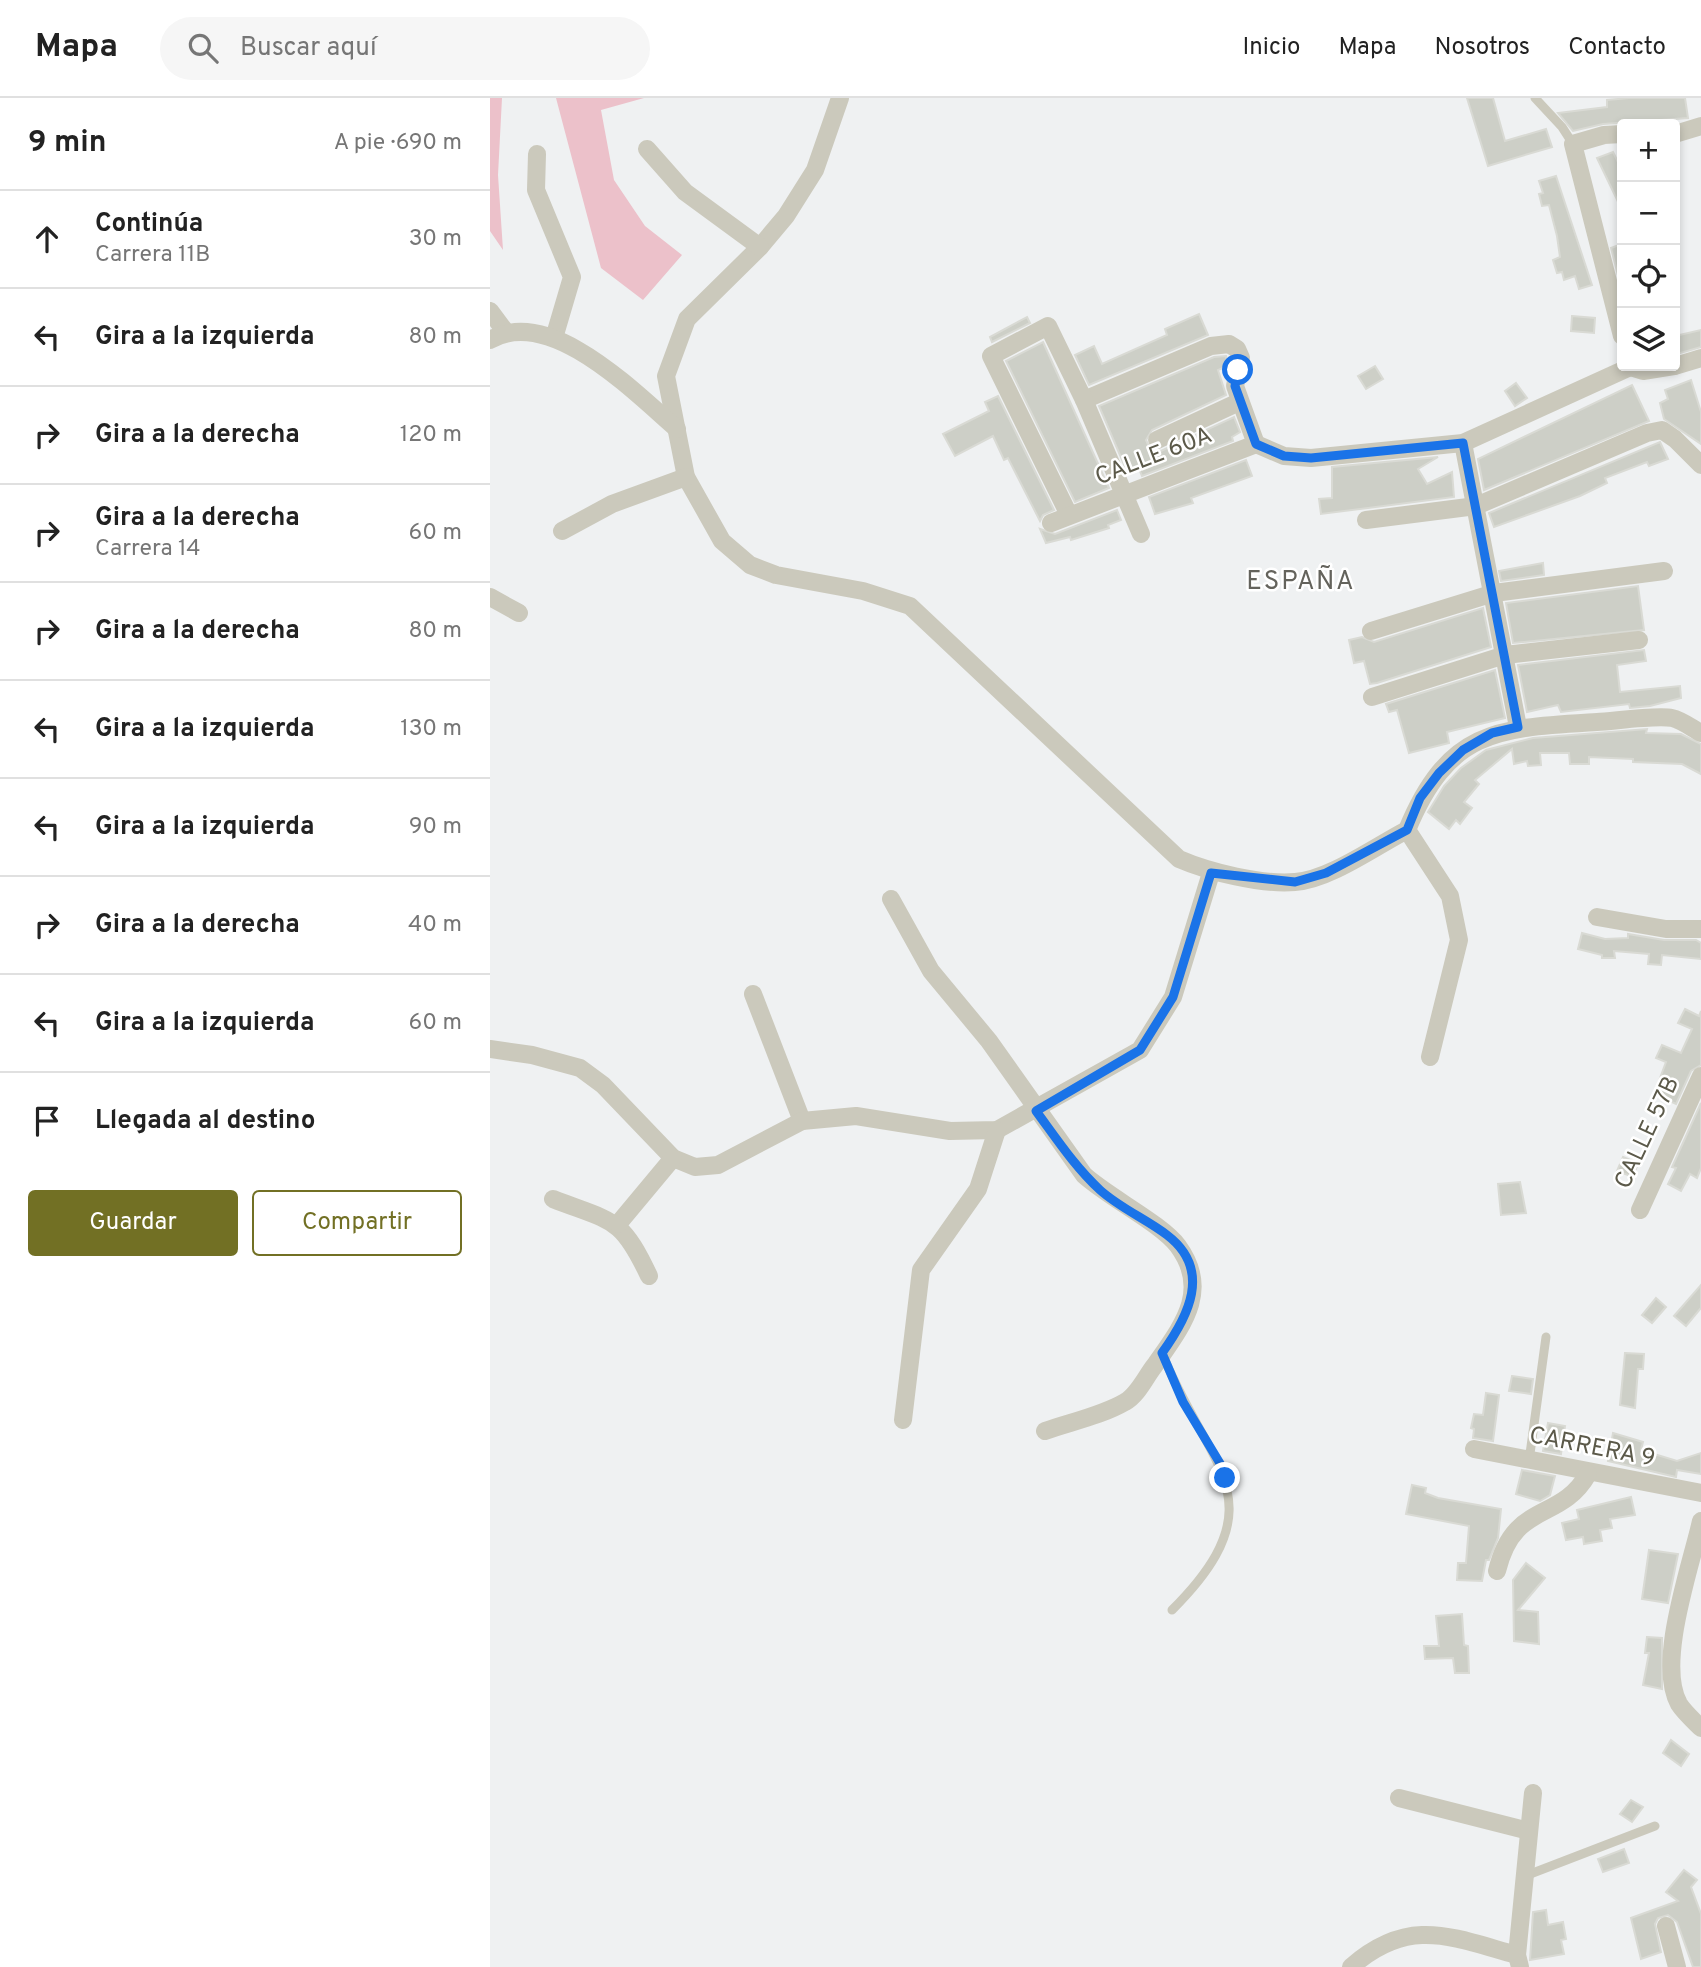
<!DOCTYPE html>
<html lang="es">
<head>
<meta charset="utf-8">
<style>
	:root { --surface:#fff; --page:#f6f6f6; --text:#222; --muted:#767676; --line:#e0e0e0; --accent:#727024 }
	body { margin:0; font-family:Overpass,sans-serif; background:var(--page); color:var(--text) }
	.controls { position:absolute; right:21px; top:21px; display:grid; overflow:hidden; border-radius:7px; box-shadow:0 4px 10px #0003 }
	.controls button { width:63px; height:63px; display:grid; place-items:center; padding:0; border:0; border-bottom:2px solid var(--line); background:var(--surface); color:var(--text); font:35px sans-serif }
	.stop { position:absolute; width:21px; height:21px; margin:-16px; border:5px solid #1a73e8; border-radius:50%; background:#fff }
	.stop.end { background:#1a73e8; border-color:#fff; box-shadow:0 2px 7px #0008 }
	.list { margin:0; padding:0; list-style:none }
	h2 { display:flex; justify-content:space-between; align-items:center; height:91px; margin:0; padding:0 28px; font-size:30px }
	h2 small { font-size:23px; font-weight:400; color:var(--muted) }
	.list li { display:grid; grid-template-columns:46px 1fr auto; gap:21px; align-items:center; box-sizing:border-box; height:98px; padding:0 28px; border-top:2px solid var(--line) }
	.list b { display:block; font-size:26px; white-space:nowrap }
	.list p { margin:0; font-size:23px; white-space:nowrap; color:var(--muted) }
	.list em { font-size:23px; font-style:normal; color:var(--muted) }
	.actions { display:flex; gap:14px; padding:21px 28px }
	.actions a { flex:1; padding:16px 0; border:2px solid var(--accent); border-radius:7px; text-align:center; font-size:24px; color:var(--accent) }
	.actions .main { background:var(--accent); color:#fff }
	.icon { flex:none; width:38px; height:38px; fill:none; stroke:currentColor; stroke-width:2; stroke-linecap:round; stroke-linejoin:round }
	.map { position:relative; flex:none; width:1211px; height:1869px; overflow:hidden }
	header { display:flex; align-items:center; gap:42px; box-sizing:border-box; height:98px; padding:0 35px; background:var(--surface); border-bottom:2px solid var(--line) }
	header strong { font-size:33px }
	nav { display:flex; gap:38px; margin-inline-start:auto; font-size:24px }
	.search { width:490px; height:63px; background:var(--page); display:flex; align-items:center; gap:18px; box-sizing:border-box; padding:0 24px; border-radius:38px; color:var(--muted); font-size:26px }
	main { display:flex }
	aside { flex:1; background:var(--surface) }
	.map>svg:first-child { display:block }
	.green { fill:#ecc1ca }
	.building { fill:#cdcfc7; stroke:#d9dad4; stroke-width:2 }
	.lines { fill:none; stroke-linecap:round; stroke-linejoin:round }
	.lane { stroke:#cbc9bc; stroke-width:9 }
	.street { stroke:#cbc9bc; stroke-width:18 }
	.route { stroke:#1a73e8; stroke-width:9 }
	.labels { text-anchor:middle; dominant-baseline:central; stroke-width:5; stroke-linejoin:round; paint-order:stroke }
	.street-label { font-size:24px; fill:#5b5949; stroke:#fff }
	.neighbourhood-label { font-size:26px; letter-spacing:2px; fill:#64635c; stroke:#fff }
</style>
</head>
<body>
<header>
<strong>Mapa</strong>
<div class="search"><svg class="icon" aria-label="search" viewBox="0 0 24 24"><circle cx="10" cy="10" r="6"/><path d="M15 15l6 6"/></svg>Buscar aquí</div>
<nav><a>Inicio</a><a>Mapa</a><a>Nosotros</a><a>Contacto</a></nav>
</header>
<main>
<aside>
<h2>9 min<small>A pie · 690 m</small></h2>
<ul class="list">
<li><svg class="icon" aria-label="ahead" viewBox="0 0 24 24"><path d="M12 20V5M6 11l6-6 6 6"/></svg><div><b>Continúa</b><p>Carrera 11B</p></div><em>30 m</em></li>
<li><svg class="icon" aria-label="left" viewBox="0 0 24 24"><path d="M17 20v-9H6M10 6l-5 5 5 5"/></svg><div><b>Gira a la izquierda</b></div><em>80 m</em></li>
<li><svg class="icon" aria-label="right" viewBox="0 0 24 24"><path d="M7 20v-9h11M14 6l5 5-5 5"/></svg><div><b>Gira a la derecha</b></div><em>120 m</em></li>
<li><svg class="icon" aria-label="right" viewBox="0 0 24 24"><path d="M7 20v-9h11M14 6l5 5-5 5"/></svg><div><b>Gira a la derecha</b><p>Carrera 14</p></div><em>60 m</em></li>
<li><svg class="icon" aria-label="right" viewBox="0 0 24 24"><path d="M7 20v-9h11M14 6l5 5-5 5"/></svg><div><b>Gira a la derecha</b></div><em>80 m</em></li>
<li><svg class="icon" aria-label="left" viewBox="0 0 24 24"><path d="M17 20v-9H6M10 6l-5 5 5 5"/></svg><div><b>Gira a la izquierda</b></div><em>130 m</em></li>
<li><svg class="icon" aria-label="left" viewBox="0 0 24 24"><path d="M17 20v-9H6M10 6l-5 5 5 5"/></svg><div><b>Gira a la izquierda</b></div><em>90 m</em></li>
<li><svg class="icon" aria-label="right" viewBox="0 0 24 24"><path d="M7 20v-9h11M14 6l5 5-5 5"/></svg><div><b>Gira a la derecha</b></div><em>40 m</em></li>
<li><svg class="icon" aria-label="left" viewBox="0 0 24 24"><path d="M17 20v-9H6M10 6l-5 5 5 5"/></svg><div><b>Gira a la izquierda</b></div><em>60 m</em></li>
<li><svg class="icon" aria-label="arrive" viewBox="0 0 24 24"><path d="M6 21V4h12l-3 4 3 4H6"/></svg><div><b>Llegada al destino</b></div></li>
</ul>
<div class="actions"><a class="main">Guardar</a><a>Compartir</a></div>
</aside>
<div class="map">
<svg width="1211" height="1869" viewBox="0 0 1211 1869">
	<rect width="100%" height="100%" fill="#eff1f2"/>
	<g class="green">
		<path d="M0,0H12L8,77L13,152L0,133Z"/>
		<path d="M66,0H154L111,12L124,82L155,128L192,157L153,202L111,170Z"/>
	</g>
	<g class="building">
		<path d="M977,0H1003L1015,43L1056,31L1062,49L998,68Z"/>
		<path d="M1139,0H1195L1198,20L1113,26L1083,33L1068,15L1117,9V2Z"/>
		<path d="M1123,54L1132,72V112L1107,60Z"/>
		<path d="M1066,78L1102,187L1089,191L1085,178L1074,182L1072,174L1067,175L1063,162L1070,159L1067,138L1059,107L1052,108L1049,96L1053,95L1049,83Z"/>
		<path d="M1132,146V189H1131L1121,150Z"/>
		<path d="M709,216L718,237L599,287L585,257L604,248L612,266L677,237L675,231Z"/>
		<path d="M1082,218L1105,220L1104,235L1081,233Z"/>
		<path d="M537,219L540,225L502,244L500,239Z"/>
		<path d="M1211,232V249L1187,256L1185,238Z"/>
		<path d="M553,244L619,390L585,404L516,263Z"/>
		<path d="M736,258L738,268L728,272L736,297L662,332L656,342L660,351L671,353L744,319L750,334L742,339L743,343L652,378L649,371L638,376L609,308L724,259Z"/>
		<path d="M885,268L893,281L876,291L868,278Z"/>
		<path d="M1201,282L1211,314V346L1174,321L1170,305L1178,301L1175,292Z"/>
		<path d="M1026,285L1037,300L1025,308L1015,293Z"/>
		<path d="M1142,287L1159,323L994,392L988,361Z"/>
		<path d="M508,298L564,412L553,417L550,423L518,360L514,362L503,338L465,358L453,336L499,313L495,304Z"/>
		<path d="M1170,344L1178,361L1159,368L1157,364L1115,380L1117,385L1090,398L1004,429L999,415Z"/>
		<path d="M948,359L928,371L937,386L962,374L964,399L831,416L829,401L842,400V369Z"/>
		<path d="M756,362L762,378L701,400L703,405L665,416L659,399Z"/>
		<path d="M627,412L631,422L618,427L619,430L581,442L580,439L556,445L550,431L565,436Z"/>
		<path d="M1053,465L1054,477L1011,483L1009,473Z"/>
		<path d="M1148,488L1154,532L1023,545L1016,505Z"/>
		<path d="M993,510L1001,549L887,585L880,586L874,563L864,565L859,542L872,539L884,544Z"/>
		<path d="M1154,552L1156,563L1127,567L1130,594L1190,588L1191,600L1160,608L1140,610L1139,606L1071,614L1068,607L1037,614L1028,567Z"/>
		<path d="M1005,572L1015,620L957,634L959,645L919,655L907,612L899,614L896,606Z"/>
		<path d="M1157,631L1156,635L1191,636L1211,646V676L1192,666L1143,664V661L1099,659V666H1080L1079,655H1050L1051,667L1038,668L1037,663L1024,666L1022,651L985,682L989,686L974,704L982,710L970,726L966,722L959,731L938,714L954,688L971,670L996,652L1043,640Z"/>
		<path d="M1092,835L1115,841L1138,840V836L1174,842H1206L1211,845V861L1172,857L1171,867L1158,866L1159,856L1124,853L1125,860H1112V857L1088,851Z"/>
		<path d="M1195,911L1209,918L1211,913V967L1201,973L1186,1006L1164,996L1176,964L1166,960L1172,947L1191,955L1202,931L1188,925Z"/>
		<path d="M1211,1005V1070L1207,1080L1200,1076L1191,1093L1178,1086L1186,1070L1182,1069Z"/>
		<path d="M1133,1059L1148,1065L1143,1079L1127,1073Z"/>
		<path d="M1030,1084L1036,1115L1011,1117L1008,1086Z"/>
		<path d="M1211,1187V1210L1196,1228L1184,1218Z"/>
		<path d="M1166,1200L1176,1209L1162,1225L1152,1217Z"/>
		<path d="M1135,1255L1154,1256L1153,1271H1148L1145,1310L1130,1307Z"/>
		<path d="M1022,1278L1043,1281L1041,1296L1019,1293Z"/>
		<path d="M996,1295L1009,1297L1003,1343L983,1340L984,1331L981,1330L984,1316L993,1317Z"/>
		<path d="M1058,1325L1075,1328L1071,1356L1053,1353Z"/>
		<path d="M1123,1335L1153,1344L1151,1352L1187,1363L1211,1355V1376L1187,1372L1186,1379L1118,1363Z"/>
		<path d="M1032,1372L1065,1378L1060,1397L1050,1403L1026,1396Z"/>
		<path d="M922,1387L936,1390L935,1395L948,1400L1011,1411L1008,1440L999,1462H996L992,1483L967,1482L968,1465H976L979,1428L916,1416Z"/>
		<path d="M1141,1399L1145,1417L1120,1421L1122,1430L1110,1432L1112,1443L1094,1446L1093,1439L1076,1442L1072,1425L1089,1421L1087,1412Z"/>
		<path d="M1159,1452L1188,1456L1178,1505L1152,1501Z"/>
		<path d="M1036,1465L1055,1480L1028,1512L1048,1514L1049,1546L1024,1543L1023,1482Z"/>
		<path d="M972,1516L974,1547L978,1548L979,1575H965L963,1560L935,1561L934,1548H949L946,1518Z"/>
		<path d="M1157,1539L1172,1540V1591L1153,1587L1159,1555H1155Z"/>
		<path d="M1181,1642L1199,1656L1191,1668L1173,1655Z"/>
		<path d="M1141,1702L1153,1709L1142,1724L1130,1716Z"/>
		<path d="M1134,1751L1139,1765L1113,1774L1108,1761Z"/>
		<path d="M1194,1772L1207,1782L1201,1789L1211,1816V1869H1203L1187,1824L1178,1817L1168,1820L1165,1826L1171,1854L1151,1861L1141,1820L1188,1803L1176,1794Z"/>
		<path d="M1056,1812L1058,1827L1073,1824L1076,1841L1071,1842L1074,1856L1040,1862L1043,1814Z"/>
	</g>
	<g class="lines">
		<g class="lane">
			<path d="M1045,0L1072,29L1083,46"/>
			<path d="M673,1257C717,1369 792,1402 682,1512"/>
			<path d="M1039,1363L1056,1239"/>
			<path d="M1035,1778L1165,1728"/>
		</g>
		<g class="street">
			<path d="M350,0L325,72L296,118L270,149L197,221L176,278L196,379L232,443L260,467L286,477L373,493L420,508L689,761C719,774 772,787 805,784C839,782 886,748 917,732"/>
			<path d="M1132,36L1114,37L1083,46L1132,238"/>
			<path d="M1185,36L1211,28"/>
			<path d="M157,51L195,94L270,149"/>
			<path d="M47,56L46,92L82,179L64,240"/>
			<path d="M0,213L15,233"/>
			<path d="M0,242C60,207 144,294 187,331"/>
			<path d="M1185,268L1211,260"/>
			<path d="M1140,269L1153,273L1184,268"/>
			<path d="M594,302L721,248L739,246L747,251L751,260L745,288L766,346"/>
			<path d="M667,342L749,304"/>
			<path d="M973,345L1028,629"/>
			<path d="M766,346L794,358L821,360L973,345L1140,269"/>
			<path d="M579,417L501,258L558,228L594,302L651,436"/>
			<path d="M876,422L986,408L1157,335L1172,332L1185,341L1211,367"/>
			<path d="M561,425L766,346"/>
			<path d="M72,433L122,406L196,379"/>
			<path d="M0,499L29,515"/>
			<path d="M881,533L1004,495L1174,473"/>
			<path d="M882,599L1015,557L1149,542"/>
			<path d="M917,732C959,630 1009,630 1107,624C1125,623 1166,617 1182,620C1192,622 1203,631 1211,635"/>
			<path d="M917,732L960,798L969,842L940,959"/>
			<path d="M401,801L441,873L499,943L594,1077C618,1099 672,1126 688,1148C721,1193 692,1228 665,1267C656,1278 648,1297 635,1304C611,1318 580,1324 555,1333"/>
			<path d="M1107,819L1176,831H1211"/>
			<path d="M263,896L312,1023"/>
			<path d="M0,951L42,957L90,970L113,987L183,1060L205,1069L228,1067L312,1023L366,1018L460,1033L507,1032L650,952L683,899L721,775"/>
			<path d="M63,1101C122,1124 131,1118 159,1178"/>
			<path d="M1150,1112L1211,978"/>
			<path d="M128,1126L183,1060"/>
			<path d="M413,1322L431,1172L488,1091L507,1032"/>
			<path d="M984,1351L1211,1395"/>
			<path d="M1211,1423C1201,1468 1166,1565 1189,1606C1194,1614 1204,1623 1211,1630"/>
			<path d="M1007,1473C1024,1402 1070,1425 1098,1376"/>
			<path d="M909,1700L1039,1733"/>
			<path d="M1176,1828L1187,1869"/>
			<path d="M861,1869C919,1818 961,1839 1027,1857"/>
			<path d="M1030,1869L1027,1857L1043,1695"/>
		</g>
	</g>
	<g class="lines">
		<path class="route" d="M735,1380L731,1367L693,1304L672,1255C698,1219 723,1172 677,1137C656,1121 630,1110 610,1092C585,1069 566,1040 546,1013L650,952L683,899L721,775L805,784L836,775L917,732L930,700L949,675L973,652L1002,635L1028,629L973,345L821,360L794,358L766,346L745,288L748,272"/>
	</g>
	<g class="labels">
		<g class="street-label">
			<text transform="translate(664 359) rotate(-21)">CALLE 60A</text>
			<text transform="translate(1158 1035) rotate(-65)">CALLE 57B</text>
			<text transform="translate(1102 1350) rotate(11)">CARRERA 9</text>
		</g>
		<g class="neighbourhood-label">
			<text x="811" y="484">ESPAÑA</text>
		</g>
	</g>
</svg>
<div class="controls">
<button>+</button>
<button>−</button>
<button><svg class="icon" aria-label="locate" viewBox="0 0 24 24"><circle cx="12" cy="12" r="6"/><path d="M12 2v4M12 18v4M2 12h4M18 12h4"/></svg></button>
<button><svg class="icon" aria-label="layers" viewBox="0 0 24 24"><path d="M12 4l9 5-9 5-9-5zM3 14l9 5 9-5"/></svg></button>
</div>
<div class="stop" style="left:748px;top:272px"></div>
<div class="stop end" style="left:735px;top:1380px"></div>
</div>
</main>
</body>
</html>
